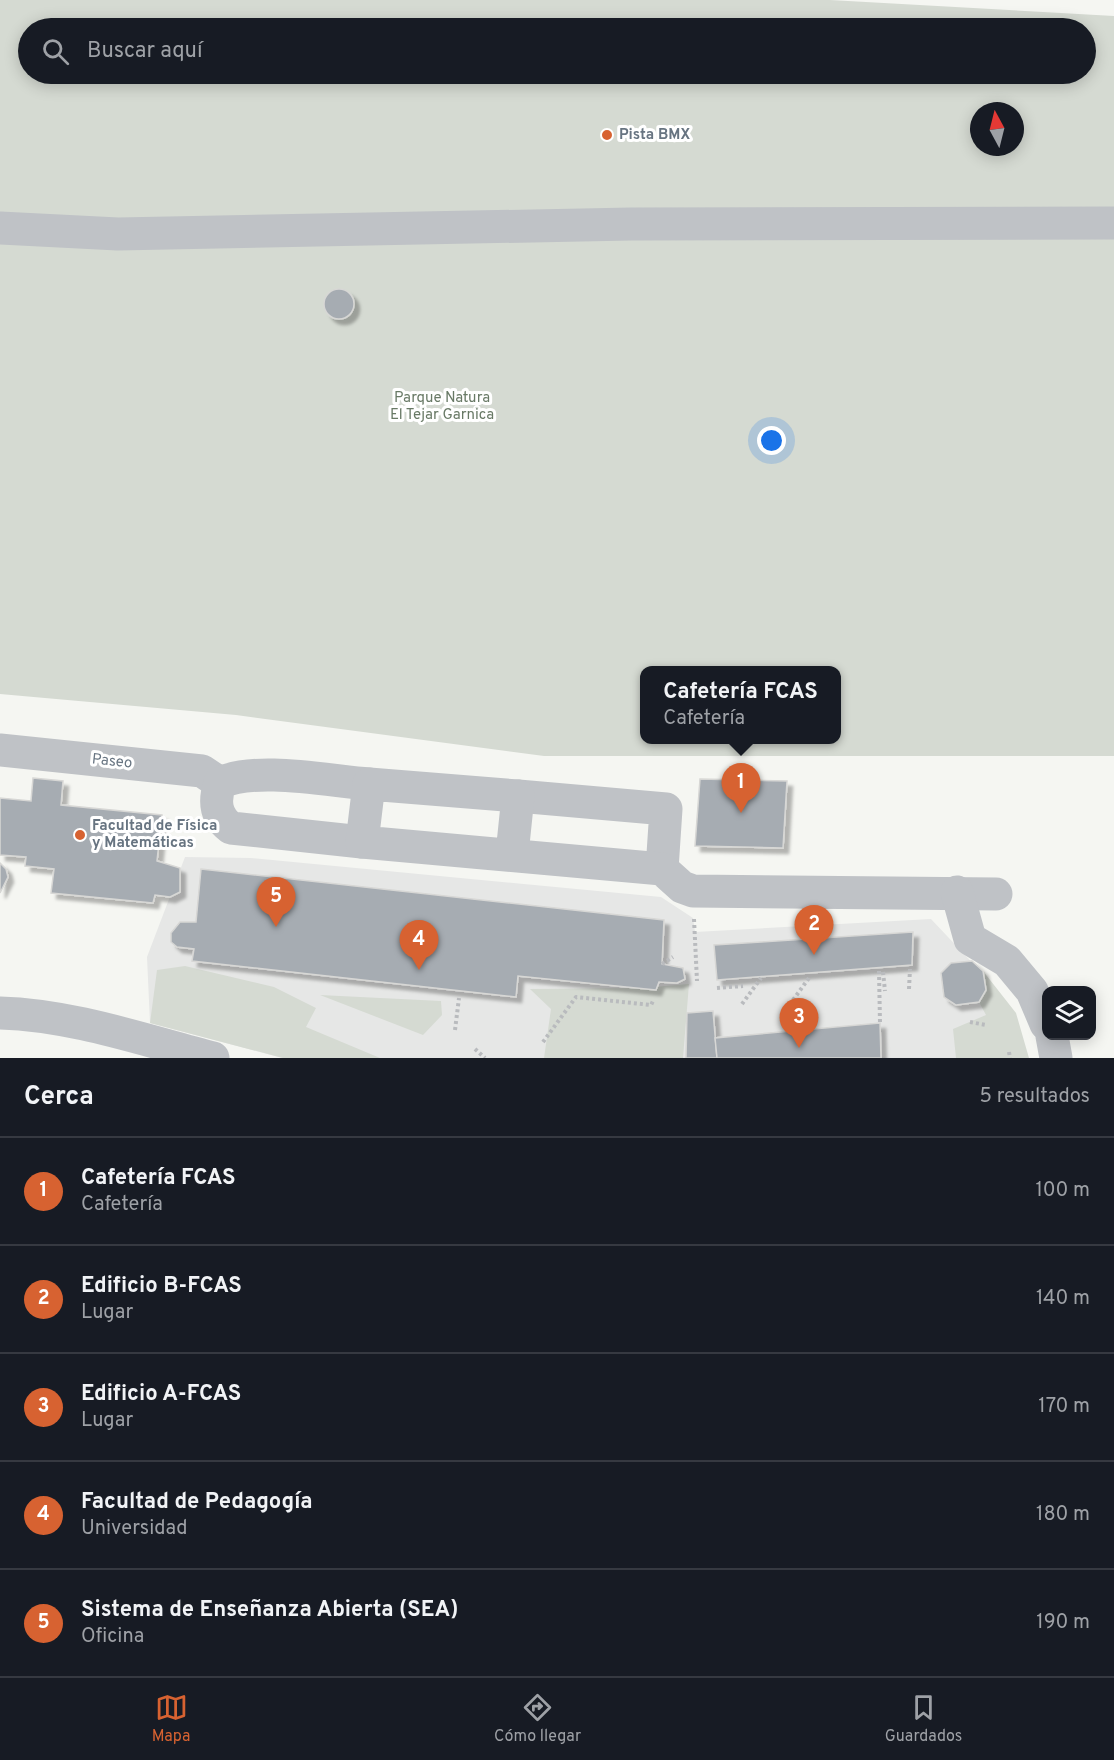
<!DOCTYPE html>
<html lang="es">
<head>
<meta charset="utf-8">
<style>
	:root { --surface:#171b24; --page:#242831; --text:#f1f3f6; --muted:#9ea1a6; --line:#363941; --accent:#d76231 }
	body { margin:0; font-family:Overpass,sans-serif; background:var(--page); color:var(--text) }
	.controls { position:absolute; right:18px; bottom:18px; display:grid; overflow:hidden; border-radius:12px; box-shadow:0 3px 15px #0003 }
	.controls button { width:54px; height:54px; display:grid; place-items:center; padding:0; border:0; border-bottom:2px solid var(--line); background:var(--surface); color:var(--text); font:30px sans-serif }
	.compass { position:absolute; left:970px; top:102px; width:54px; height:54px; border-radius:50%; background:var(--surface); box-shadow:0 3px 15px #0003; rotate:353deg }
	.you { position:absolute; left:772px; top:441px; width:21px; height:21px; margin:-15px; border:4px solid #fff; border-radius:50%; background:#1a73e8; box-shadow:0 0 0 9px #1a73e833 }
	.badge { display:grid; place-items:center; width:39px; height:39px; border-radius:50%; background:var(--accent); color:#fff; font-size:20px; font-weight:700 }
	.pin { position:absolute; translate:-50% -50px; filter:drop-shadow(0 2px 3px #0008) }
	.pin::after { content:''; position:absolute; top:32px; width:21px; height:18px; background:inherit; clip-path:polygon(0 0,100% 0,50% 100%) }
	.popup { position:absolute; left:640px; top:666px; width:201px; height:78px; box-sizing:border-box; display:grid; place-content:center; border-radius:12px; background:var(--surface); filter:drop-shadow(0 2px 4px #0005); font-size:20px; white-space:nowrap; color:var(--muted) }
	.popup b { font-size:22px; color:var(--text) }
	.popup::after { content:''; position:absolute; left:50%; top:100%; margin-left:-12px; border:12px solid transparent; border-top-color:var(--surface) }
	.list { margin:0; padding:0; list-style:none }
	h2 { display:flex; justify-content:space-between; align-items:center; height:78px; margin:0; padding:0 24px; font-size:26px }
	h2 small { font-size:20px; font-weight:400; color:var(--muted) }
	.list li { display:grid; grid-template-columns:39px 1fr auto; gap:18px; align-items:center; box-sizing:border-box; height:108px; padding:0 24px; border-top:2px solid var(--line) }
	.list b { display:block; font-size:22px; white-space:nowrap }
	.list p { margin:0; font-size:20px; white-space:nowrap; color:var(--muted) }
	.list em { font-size:20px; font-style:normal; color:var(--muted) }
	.icon { flex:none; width:33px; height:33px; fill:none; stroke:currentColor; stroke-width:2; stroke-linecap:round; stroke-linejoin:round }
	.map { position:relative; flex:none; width:1114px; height:1058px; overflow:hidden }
	.search { position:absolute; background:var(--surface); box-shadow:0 3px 15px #0003; left:18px; right:18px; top:18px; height:66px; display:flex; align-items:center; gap:15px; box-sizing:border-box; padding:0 21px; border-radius:33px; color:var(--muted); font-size:22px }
	.sheet { height:618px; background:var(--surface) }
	nav { display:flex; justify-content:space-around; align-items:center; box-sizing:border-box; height:84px; border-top:2px solid var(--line); background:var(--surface); font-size:16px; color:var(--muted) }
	nav a { display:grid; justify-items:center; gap:3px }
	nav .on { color:var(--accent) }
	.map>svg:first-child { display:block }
	.built { fill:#e6e7e6 }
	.green { fill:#d5dad2; fill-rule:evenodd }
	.building { fill:#a6acb2; stroke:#d7d7d5; stroke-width:1.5; filter:url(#shadow) }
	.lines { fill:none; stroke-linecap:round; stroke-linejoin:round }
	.path { stroke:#b9bbbe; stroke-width:4; stroke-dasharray:3 3; stroke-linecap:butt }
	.minor { stroke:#bfc2c6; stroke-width:33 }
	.poi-dot { fill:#d76231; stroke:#fff; stroke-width:2 }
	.labels { text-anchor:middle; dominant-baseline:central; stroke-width:6; stroke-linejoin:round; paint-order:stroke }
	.poi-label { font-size:15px; font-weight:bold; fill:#677481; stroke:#fff; text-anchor:start }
	.park-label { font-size:15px; fill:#687965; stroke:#fff }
	.street-label { font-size:15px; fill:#677481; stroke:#fff }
</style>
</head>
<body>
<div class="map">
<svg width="1114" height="1058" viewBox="0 0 1114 1058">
	<defs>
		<filter id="shadow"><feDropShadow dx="5.5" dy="5.5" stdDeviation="1.5" flood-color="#0004"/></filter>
	</defs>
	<rect width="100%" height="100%" fill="#f5f6f2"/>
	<path class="built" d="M185,857L251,858L661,897L693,918L695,932L931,919L981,972L1012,1013L1027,1058H282L150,1023L147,957Z"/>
	<g class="green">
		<path d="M0,0H830L1114,16V756H544L236,715L0,694ZM28,28H1086V74H28ZM979,111H1015V147H979ZM645,670H837V740H645Z"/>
		<path d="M185,966L274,987L316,1008L306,1027L380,1058H283L150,1023L157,970Z"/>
		<path d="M983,971L1016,1013L1029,1058H956L953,1029L986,1015L979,1002L986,990Z"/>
		<path d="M689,984L683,1058H544L551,1009L530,989L642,988Z"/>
		<path d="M320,995L441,1001L442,1015L423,1035Z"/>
	</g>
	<g class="building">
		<circle cx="339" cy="304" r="15"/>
		<path d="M33,778L63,781L61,805L162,815L157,861L180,868V892L170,897L155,895L153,903L51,893L54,869L25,866L26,857L0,855V798L31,801Z"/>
		<path d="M700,779L787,781L783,848L695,846Z"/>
		<path d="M0,863L6,869L8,877L0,893Z"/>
		<path d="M201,869L664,920L662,964L683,968L685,979L677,983L659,982L656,990L518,976L516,997L192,961L194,949L177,947L171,942V933L180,922H196Z"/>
		<path d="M913,932L912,965L717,980L714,945Z"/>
		<path d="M972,961L983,971L986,990L979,1002L956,1005L944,997L941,973L951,963Z"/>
		<path d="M713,1011L717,1058H686L687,1013Z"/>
		<path d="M880,1023L881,1058H717L715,1038Z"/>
	</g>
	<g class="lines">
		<g class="path">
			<path d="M694,919L697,981"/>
			<path d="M662,964L673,957"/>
			<path d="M879,971L880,1023"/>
			<path d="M883,972L885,991"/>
			<path d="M717,988L743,986"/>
			<path d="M909,989L910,969"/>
			<path d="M793,1000L809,978"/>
			<path d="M742,1004L761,978"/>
			<path d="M970,1022L986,1025"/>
			<path d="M455,1030L459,998"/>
			<path d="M543,1042L576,997L651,1005L654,999"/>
			<path d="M475,1049L485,1058"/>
			<path d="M1009,1052L1010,1058"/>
		</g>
		<g class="minor">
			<path d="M0,228L118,234L631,224L1114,223"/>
			<path d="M0,750L202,771L220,783"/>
			<path d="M518,796L666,809L662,869"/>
			<path d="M362,842L231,828C215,816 214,801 220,783C255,766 329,781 369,784"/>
			<path d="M512,854L518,796L369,784L362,842L662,869L682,887L693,891L996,894"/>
			<path d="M957,892L970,939L1007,961L1032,991L1046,1024"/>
			<path d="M0,1013C72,1015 143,1040 213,1058"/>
			<path d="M1052,1036L1056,1058"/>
		</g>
	</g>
	<g class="poi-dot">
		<circle cx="607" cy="135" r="6"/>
		<circle cx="80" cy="835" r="6"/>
	</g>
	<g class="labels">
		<g class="poi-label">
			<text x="619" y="135">Pista BMX</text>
			<text x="92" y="826">Facultad de Física<tspan x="92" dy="17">y Matemáticas</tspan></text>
		</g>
		<g class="park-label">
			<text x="442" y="398">Parque Natura<tspan x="442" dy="17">El Tejar Garnica</tspan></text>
		</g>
		<g class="street-label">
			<text transform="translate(112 762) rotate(6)">Paseo</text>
		</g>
	</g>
</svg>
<div class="controls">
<button><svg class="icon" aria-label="layers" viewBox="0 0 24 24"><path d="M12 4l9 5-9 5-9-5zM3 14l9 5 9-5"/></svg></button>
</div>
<svg class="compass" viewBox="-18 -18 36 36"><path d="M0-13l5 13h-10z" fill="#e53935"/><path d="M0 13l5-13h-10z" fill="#9ea1a6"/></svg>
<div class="you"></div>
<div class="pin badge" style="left:741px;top:813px">1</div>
<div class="popup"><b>Cafetería FCAS</b>Cafetería</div>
<div class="pin badge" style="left:814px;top:955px">2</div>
<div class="pin badge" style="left:799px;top:1048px">3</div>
<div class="pin badge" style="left:419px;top:970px">4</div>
<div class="pin badge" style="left:276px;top:927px">5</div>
<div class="search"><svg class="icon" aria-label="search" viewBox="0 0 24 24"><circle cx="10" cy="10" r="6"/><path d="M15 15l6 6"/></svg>Buscar aquí</div>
</div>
<section class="sheet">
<h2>Cerca<small>5 resultados</small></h2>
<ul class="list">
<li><span class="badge">1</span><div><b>Cafetería FCAS</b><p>Cafetería</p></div><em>100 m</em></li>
<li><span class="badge">2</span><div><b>Edificio B-FCAS</b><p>Lugar</p></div><em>140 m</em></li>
<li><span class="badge">3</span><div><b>Edificio A-FCAS</b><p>Lugar</p></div><em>170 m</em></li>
<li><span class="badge">4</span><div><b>Facultad de Pedagogía</b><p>Universidad</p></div><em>180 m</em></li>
<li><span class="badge">5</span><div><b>Sistema de Enseñanza Abierta (SEA)</b><p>Oficina</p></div><em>190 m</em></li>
</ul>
</section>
<nav>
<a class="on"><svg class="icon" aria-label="map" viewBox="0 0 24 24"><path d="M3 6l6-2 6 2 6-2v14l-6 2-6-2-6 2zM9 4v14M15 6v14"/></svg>Mapa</a>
<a><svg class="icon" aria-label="directions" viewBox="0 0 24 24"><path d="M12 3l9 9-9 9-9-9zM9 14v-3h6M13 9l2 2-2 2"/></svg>Cómo llegar</a>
<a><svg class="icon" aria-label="saved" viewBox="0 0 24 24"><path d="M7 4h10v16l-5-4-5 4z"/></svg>Guardados</a>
</nav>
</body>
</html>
